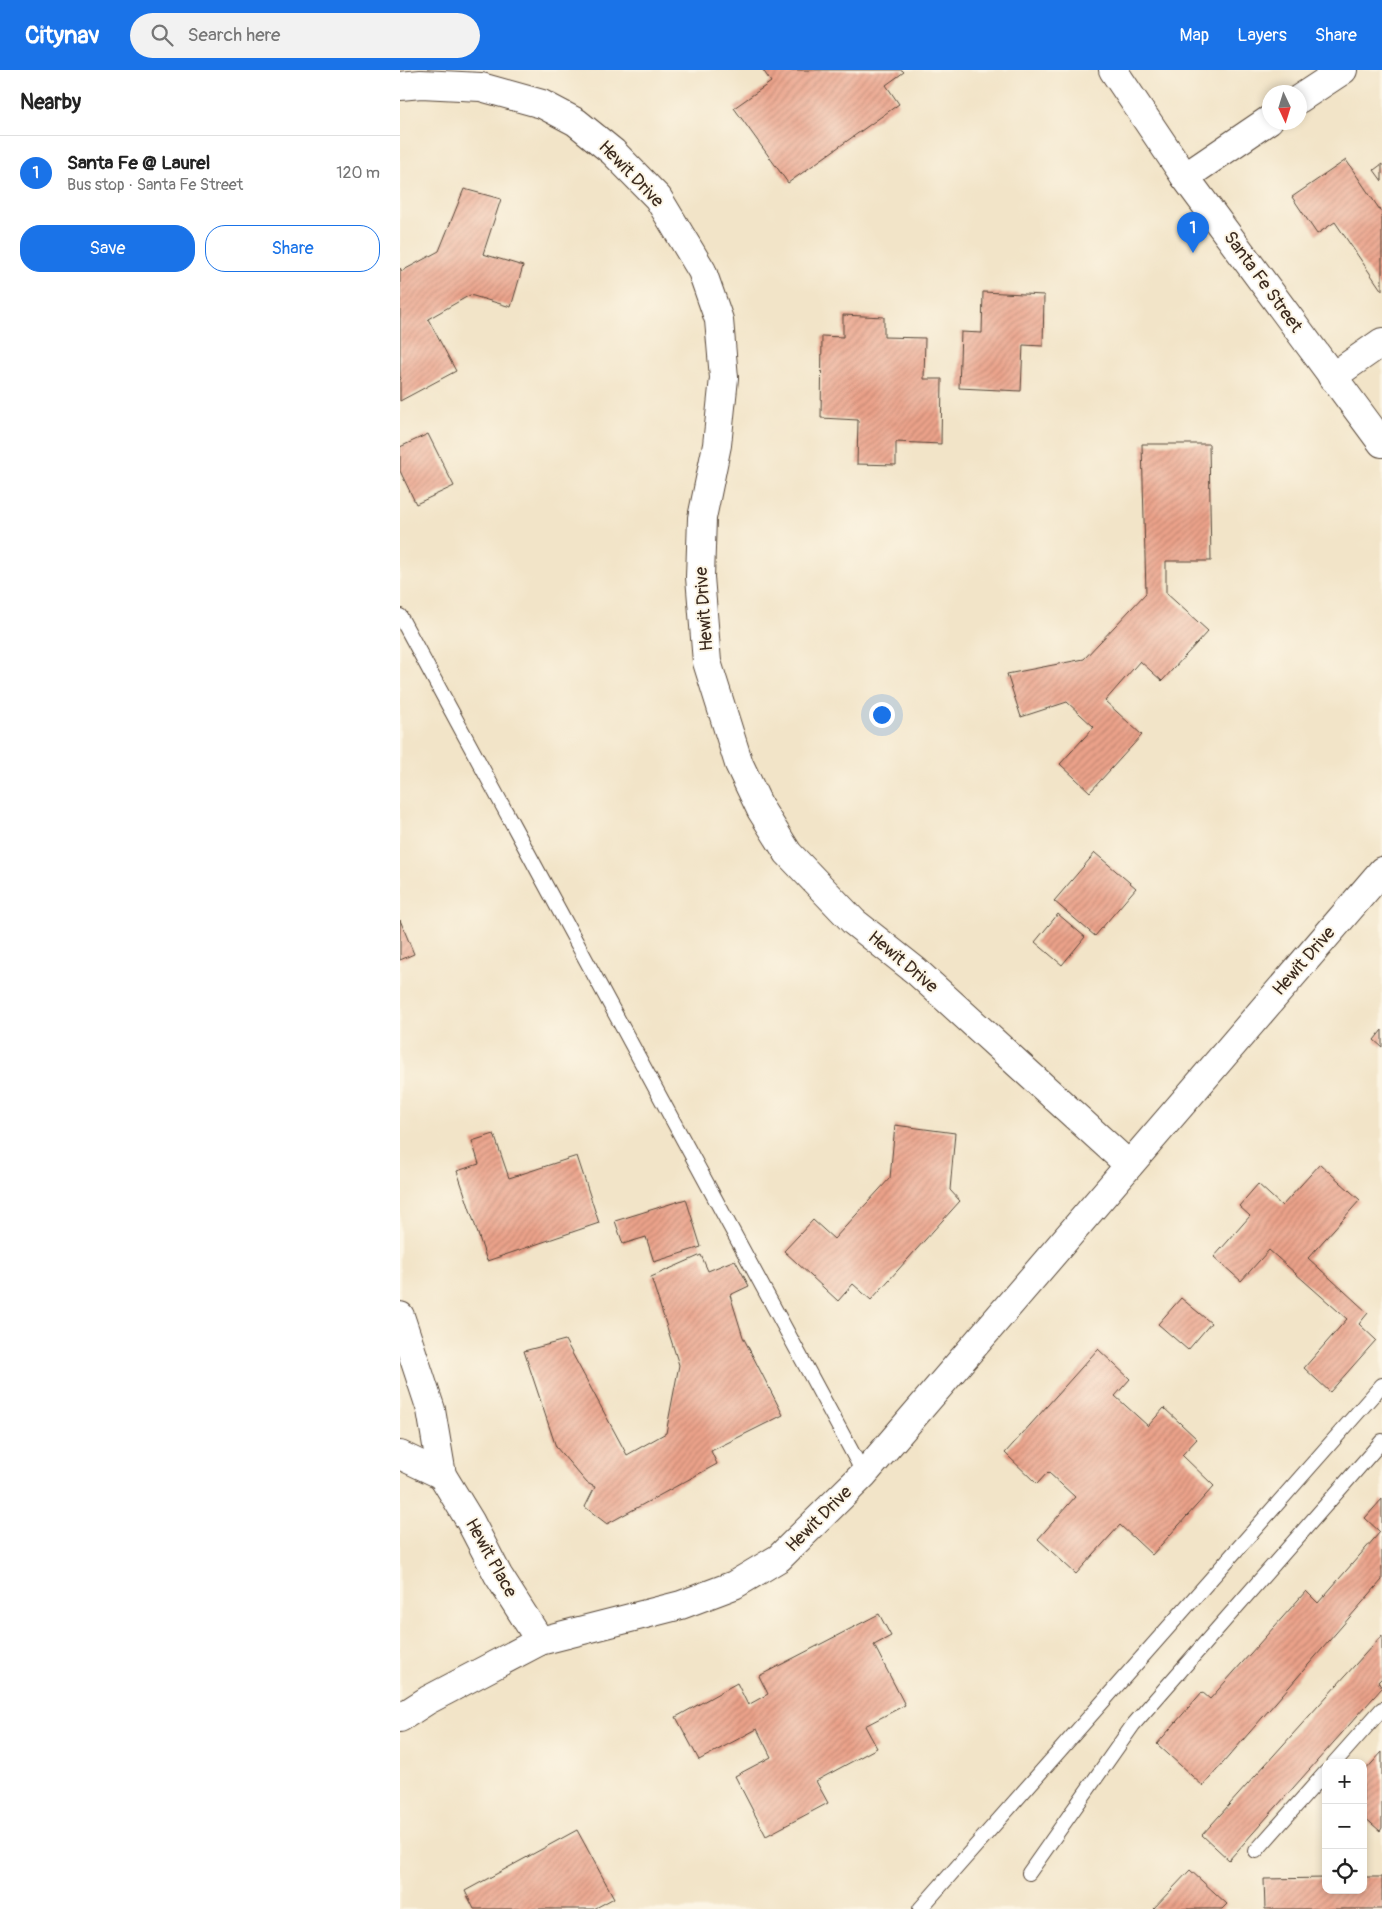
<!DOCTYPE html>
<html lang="en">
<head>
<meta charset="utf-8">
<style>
	:root { --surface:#fff; --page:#f2f2f2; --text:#222; --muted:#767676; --line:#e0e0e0; --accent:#1a73e8 }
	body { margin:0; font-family:Pangolin,sans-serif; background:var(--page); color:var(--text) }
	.controls { position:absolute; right:15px; bottom:15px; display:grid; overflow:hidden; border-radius:10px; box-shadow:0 2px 8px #0003 }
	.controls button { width:45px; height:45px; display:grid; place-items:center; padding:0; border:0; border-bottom:1px solid var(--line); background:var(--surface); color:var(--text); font:25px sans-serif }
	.compass { position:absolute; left:862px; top:15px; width:45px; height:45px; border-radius:50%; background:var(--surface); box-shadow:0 2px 8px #0003; rotate:176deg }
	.you { position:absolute; left:481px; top:644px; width:18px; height:18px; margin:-12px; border:4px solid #fff; border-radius:50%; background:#1a73e8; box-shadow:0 0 0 8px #1a73e833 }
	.badge { display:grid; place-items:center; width:32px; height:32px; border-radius:50%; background:var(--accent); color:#fff; font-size:16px; font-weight:700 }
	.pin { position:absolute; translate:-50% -41px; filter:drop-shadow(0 1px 2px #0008) }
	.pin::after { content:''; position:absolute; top:26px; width:18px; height:15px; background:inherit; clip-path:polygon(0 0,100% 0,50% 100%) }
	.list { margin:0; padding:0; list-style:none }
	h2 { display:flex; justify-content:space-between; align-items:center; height:65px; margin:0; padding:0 20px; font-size:21px }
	h2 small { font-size:16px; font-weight:400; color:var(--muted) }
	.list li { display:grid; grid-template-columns:32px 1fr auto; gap:15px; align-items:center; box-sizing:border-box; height:75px; padding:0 20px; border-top:1px solid var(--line) }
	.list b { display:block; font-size:19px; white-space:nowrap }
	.list p { margin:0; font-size:16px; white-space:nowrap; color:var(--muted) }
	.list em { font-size:16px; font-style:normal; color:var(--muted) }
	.actions { display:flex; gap:10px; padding:15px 20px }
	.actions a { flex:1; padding:11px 0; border:1px solid var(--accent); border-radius:20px; text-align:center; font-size:18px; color:var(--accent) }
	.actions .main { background:var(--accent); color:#fff }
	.icon { flex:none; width:28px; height:28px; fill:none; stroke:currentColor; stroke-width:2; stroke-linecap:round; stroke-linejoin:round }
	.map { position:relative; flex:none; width:982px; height:1839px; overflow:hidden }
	header { display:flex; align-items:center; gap:30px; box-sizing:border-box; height:70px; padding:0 25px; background:var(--accent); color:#fff }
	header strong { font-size:24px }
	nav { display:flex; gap:28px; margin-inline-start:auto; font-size:18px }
	.search { width:350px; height:45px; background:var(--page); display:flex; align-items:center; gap:12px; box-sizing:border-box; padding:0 18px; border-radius:28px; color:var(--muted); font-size:19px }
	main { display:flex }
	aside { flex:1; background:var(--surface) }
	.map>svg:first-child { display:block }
	.building { fill:url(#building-hatch) }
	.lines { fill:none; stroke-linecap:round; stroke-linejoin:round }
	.service-casing { stroke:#564638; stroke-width:16 }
	.minor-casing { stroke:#564638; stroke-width:30 }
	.secondary-casing { stroke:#564638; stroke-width:30 }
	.service { stroke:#fff; stroke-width:14 }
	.minor { stroke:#fff; stroke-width:28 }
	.secondary { stroke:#fff; stroke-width:28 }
	.labels { text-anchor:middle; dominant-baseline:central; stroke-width:4; stroke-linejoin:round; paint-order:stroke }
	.street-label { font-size:18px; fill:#3b2a1e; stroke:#fcf5e5 }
</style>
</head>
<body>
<header>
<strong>Citynav</strong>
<div class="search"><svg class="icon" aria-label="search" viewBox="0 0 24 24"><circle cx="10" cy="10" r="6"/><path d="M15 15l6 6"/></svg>Search here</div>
<nav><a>Map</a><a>Layers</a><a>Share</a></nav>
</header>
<main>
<aside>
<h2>Nearby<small></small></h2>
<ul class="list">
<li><span class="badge">1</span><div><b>Santa Fe @ Laurel</b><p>Bus stop · Santa Fe Street</p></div><em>120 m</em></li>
</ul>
<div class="actions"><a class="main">Save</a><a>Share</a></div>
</aside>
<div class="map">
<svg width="982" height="1839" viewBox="0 0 982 1839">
	<defs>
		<pattern id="building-hatch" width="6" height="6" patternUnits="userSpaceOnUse" patternTransform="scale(1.25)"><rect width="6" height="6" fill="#eba28a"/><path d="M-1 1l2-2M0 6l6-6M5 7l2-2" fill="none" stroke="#c08470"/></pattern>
	</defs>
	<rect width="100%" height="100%" fill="#fcf5e5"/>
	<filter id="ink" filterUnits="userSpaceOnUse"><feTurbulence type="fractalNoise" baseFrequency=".02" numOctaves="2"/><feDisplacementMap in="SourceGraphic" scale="10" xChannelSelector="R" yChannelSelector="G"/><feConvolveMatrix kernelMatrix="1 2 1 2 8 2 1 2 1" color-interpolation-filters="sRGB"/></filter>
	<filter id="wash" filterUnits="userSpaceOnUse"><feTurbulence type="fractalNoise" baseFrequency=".0096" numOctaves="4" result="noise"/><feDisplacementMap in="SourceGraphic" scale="20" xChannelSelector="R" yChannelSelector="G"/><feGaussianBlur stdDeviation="1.12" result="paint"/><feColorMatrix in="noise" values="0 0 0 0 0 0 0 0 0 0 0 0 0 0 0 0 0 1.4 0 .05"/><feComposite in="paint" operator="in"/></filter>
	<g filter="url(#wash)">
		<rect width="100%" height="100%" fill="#f2e4c8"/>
		<g id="blocks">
			<g class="building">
				<path d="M363,0H502L504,2L486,15L499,34L388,113L334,38L371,12Z"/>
				<path d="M946,90L982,143V221L935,152L917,164L892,127Z"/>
				<path d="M982,94V111L974,100Z"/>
				<path d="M64,119L101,129L83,184L123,196L111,237L70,225L28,249L56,301L0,331V310L1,309L0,306V198L2,201L39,181Z"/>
				<path d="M583,222L644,225L643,276L623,275L621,321L559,318L561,262L582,263Z"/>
				<path d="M443,245L484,247V267L525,268L524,309H542L541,374L496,372V395L457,394L458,350L421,348L422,266L443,267Z"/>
				<path d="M28,364L54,416L16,434L0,401V377Z"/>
				<path d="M742,374H809L811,491H766V523L808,561L762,611L740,591L705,631L742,665L690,722L660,694L694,657L667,632L621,647L607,604L684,589L746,523Z"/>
				<path d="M695,783L736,818L695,866L654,831Z"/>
				<path d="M658,844L685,867L662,895L635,872Z"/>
				<path d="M0,850L14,884L0,890Z"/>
				<path d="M982,960V977L974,970Z"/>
				<path d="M495,1055L555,1063L550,1120L560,1131L471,1230L453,1214L438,1231L384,1181L413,1150L434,1169L490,1108Z"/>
				<path d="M94,1064L109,1108L177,1086L199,1153L87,1191L57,1101L79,1094L72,1071Z"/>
				<path d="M920,1094L960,1130L908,1188L968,1243L959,1254L976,1270L930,1322L904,1298L947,1249L869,1180L841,1211L814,1187L850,1146L839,1136L858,1114L882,1136Z"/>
				<path d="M286,1129L301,1177L254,1192L246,1167L223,1174L215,1151Z"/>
				<path d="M301,1185L308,1201L335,1190L349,1216L330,1225L343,1267L383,1345L311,1381L317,1394L207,1454L185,1437L195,1417L187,1413L156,1377L124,1281L165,1270L227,1385L266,1363L279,1295L251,1207Z"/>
				<path d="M781,1228L811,1253L788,1280L758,1254Z"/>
				<path d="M698,1279L730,1309L715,1326L748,1356L764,1338L797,1369L782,1385L814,1416L752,1485L720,1455L676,1504L638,1469L675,1427L648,1402L637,1414L605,1383Z"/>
				<path d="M982,1429V1510L803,1716L757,1674L802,1622L810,1629L906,1521L918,1533L980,1462L965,1448Z"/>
				<path d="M479,1544L491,1566L474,1575L505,1635L465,1656L477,1678L416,1711L428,1733L366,1766L335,1706L371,1687L357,1659L299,1690L276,1647L337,1613L348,1635L368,1624L359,1606Z"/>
				<path d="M982,1565V1608L978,1612L982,1618L829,1790L802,1765Z"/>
				<path d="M982,1682V1758L980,1761L963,1746V1703Z"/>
				<path d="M177,1760L214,1828L194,1839H74L65,1821Z"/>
				<path d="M790,1800L827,1834L822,1839H753Z"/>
				<path d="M963,1807H982V1839H865L864,1809L926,1808V1820H963Z"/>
			</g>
		</g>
	</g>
	<g filter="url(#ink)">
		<use href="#blocks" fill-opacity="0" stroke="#564638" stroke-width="1"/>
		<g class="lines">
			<g class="service-casing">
				<g id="service">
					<path d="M0,546L464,1404"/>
					<path d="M934,1693L982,1639"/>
					<path d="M856,1781L926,1702"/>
					<path d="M629,1803L733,1655L982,1371"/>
					<path d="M520,1839L982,1315"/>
				</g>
			</g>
			<g class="minor-casing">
				<g id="minor">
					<path d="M0,16L21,14L81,17L142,34L176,52L213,82L258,128L302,201L319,250L324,308L317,375L302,448L300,507L307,592L339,694L361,740L388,783L454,852L516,901L729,1095"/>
					<path d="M899,29L943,0"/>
					<path d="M785,107L869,50"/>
					<path d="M932,307L982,272"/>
					<path d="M0,1246L31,1340L42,1405L70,1451L98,1505L140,1571"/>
					<path d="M0,1385L42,1405"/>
					<path d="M0,1648L28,1630L140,1571L281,1535L334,1515L379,1488L464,1404L982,801"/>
				</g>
			</g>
			<g class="secondary-casing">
				<path id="secondary" d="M713,0L785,107L982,373"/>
			</g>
			<use href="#service" class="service"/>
			<use href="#minor" class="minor"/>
			<use href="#secondary" class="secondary"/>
		</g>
	</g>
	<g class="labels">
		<g class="street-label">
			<text transform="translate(231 104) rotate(46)">Hewit Drive</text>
			<text transform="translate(863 212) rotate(54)">Santa Fe Street</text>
			<text transform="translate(304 539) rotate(-94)">Hewit Drive</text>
			<text transform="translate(904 891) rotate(-49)">Hewit Drive</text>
			<text transform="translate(503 892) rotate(40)">Hewit Drive</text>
			<text transform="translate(419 1449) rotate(-45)">Hewit Drive</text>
			<text transform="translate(91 1488) rotate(61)">Hewit Place</text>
		</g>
	</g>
</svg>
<div class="controls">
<button>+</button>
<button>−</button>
<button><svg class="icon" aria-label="locate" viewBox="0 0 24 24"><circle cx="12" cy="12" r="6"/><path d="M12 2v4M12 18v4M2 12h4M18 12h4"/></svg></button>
</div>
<svg class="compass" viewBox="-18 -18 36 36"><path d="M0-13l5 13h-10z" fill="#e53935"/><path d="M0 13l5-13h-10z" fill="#767676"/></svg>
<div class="you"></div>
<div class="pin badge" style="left:793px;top:183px">1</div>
</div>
</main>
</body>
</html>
